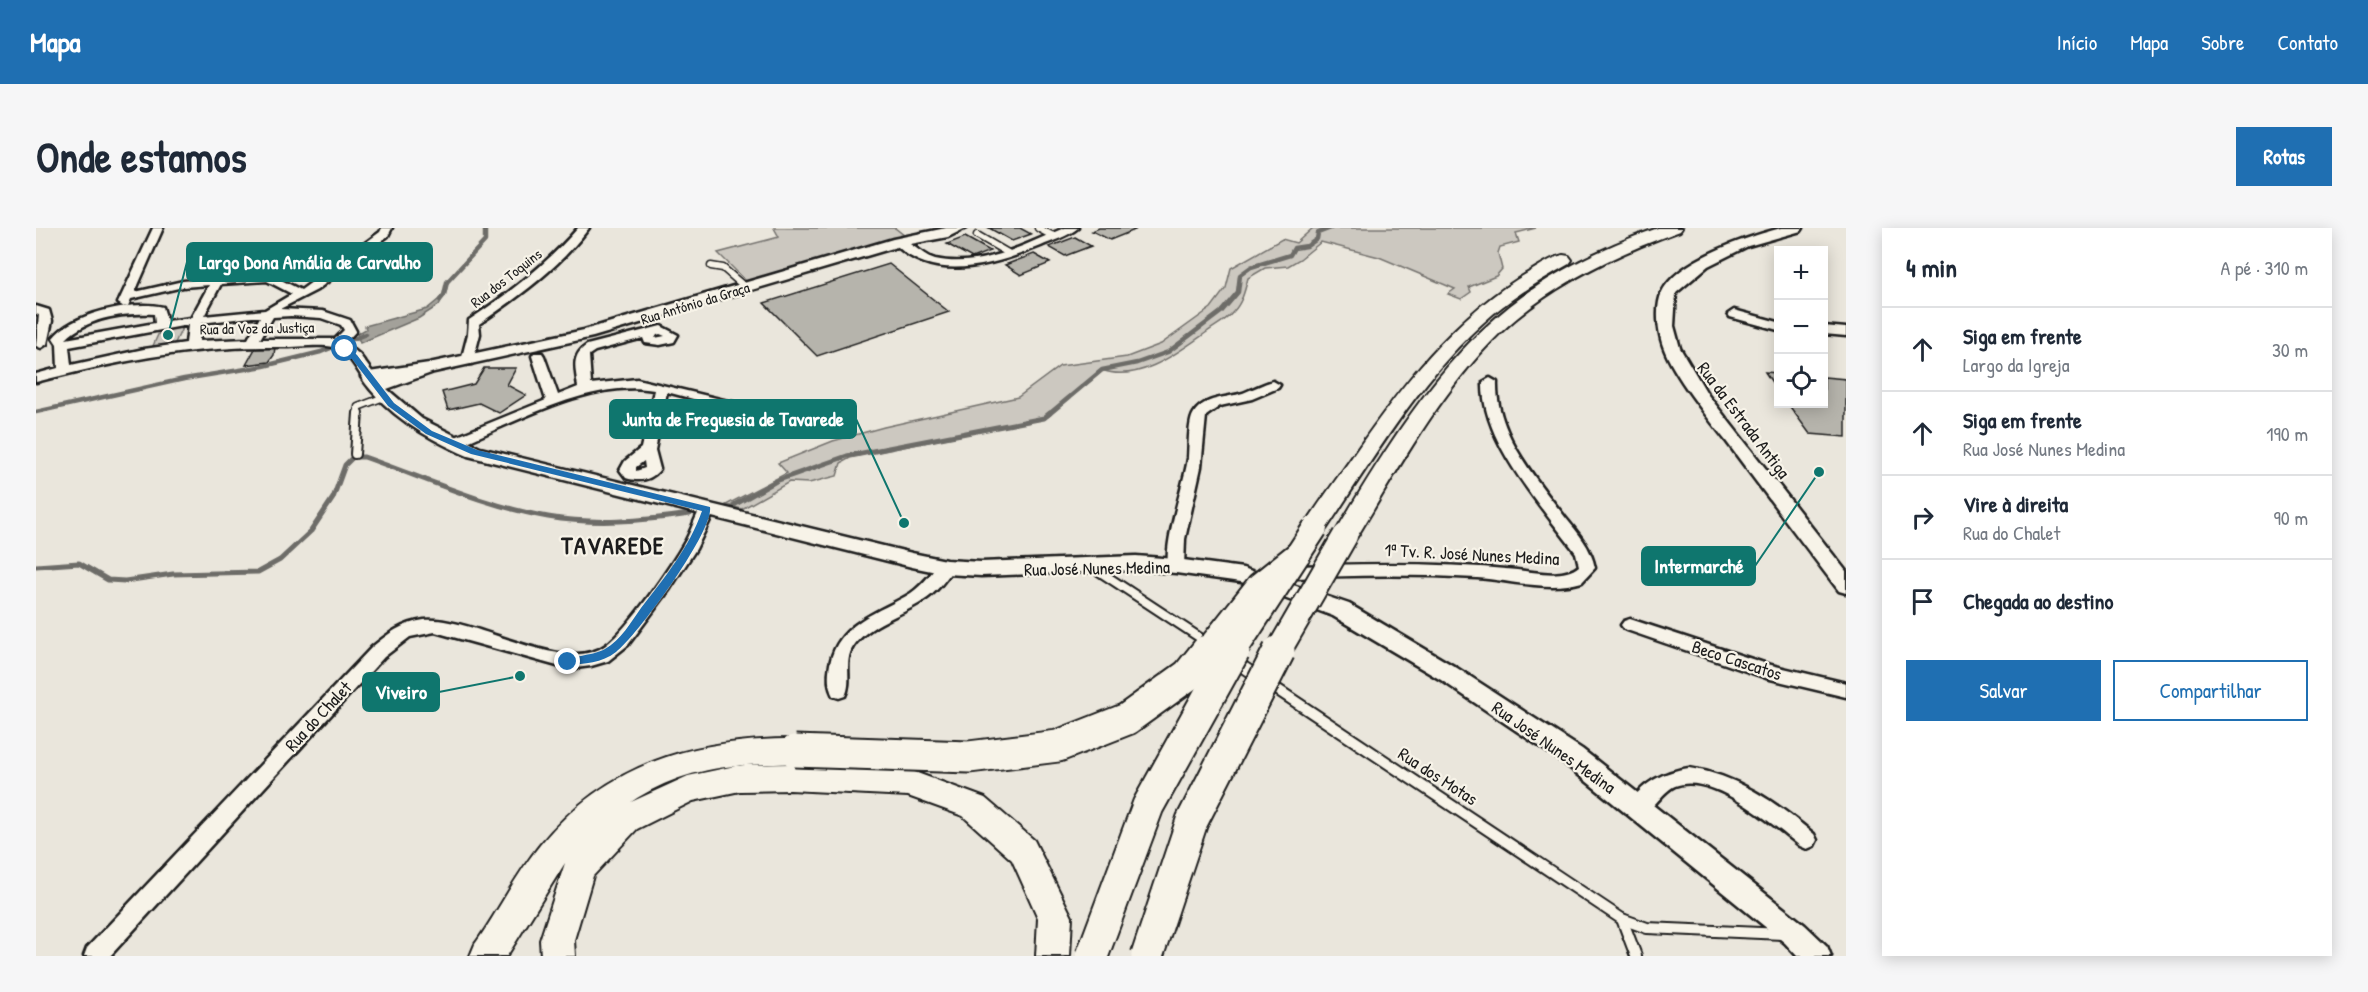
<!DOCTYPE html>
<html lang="pt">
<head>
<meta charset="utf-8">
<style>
	:root { --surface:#fff; --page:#f6f6f7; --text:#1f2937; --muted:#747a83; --line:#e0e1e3; --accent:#1f6fb2 }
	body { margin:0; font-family:"Patrick Hand",sans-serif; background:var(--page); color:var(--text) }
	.controls { position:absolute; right:18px; top:18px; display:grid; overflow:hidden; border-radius:0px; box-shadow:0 3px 15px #0003 }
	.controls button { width:54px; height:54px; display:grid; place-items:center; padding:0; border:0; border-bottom:2px solid var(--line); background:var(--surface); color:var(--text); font:30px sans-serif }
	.stop { position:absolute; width:18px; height:18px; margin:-14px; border:4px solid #1f6fb2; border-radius:50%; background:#fff }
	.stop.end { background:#1f6fb2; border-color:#fff; box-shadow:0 2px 6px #0008 }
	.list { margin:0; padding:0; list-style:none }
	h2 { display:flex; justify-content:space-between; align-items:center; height:78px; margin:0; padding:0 24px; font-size:26px }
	h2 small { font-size:20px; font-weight:400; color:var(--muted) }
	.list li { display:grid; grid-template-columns:39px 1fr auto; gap:18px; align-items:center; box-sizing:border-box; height:84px; padding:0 24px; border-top:2px solid var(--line) }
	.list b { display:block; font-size:22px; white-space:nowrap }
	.list p { margin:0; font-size:20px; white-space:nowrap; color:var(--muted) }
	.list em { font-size:20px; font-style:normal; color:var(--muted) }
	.actions { display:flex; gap:12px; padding:18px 24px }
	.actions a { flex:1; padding:14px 0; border:2px solid var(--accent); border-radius:0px; text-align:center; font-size:21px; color:var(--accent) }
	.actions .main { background:var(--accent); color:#fff }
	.icon { flex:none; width:33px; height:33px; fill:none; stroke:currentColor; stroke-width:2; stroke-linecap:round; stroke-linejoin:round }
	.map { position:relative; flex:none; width:1810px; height:728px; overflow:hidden; border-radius:0px }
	header { display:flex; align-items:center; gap:36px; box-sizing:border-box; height:84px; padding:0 30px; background:var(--accent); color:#fff }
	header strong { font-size:28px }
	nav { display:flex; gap:33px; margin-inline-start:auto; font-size:21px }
	.intro { display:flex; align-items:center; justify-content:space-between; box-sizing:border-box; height:144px; padding:0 36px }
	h1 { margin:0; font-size:42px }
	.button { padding:15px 27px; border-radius:0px; background:var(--accent); color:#fff; font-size:21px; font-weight:700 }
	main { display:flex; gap:36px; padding:0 36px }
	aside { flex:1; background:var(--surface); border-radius:0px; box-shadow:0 3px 15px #0003 }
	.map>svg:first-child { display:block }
	.green { fill:#ccc8c0; stroke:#74726e; stroke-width:1.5 }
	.water { fill:#a3a19a; stroke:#6d6c68; stroke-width:1.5 }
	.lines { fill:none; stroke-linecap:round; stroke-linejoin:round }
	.stream-far1 { stroke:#6d6c68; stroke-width:4.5 }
	.stream { stroke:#6d6c68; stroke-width:5 }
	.building { fill:#b6b4ac; stroke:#1c1c1c; stroke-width:1.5 }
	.service-far2-casing { stroke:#1c1c1c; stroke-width:9 }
	.service-far1-casing { stroke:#1c1c1c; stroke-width:12 }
	.service-casing { stroke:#1c1c1c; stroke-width:14 }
	.minor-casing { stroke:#1c1c1c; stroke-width:5 }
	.tertiary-casing { stroke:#1c1c1c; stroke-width:5 }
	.primary-casing { stroke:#1c1c1c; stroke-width:4 }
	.service-far2 { stroke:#f7f3e8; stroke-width:6 }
	.service-far1 { stroke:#f7f3e8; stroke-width:8 }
	.service { stroke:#f7f3e8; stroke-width:10 }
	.minor { fill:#f7f3e8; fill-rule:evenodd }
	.tertiary { fill:#f7f3e8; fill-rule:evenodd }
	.primary { fill:#f7f3e8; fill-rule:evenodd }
	.primary-bridge-far1-casing { stroke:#1c1c1c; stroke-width:28; stroke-linecap:butt }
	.primary-bridge-casing { stroke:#1c1c1c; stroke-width:35; stroke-linecap:butt }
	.primary-bridge-far1 { stroke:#f7f3e8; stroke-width:24 }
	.primary-bridge { stroke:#f7f3e8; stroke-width:31 }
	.route { fill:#1f6fb2 }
	.labels { text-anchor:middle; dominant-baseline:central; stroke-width:4.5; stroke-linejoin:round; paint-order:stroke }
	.far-street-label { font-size:15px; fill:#1c1c1c; stroke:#f7f3e8 }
	.street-label { font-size:18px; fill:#1c1c1c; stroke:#f7f3e8 }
	.district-label { font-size:24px; font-weight:bold; letter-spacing:1.5px; fill:#1c1c1c; stroke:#f7f3e8 }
	.leader { fill:none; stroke:#0f766e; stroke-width:2 }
	.callout-dot { fill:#0f766e; stroke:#f7f3e8; stroke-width:2 }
	.callout { fill:#0f766e; stroke:#0f766e; stroke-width:2 }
	.callout-label { font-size:20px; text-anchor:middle; font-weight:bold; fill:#fff }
</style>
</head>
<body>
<header>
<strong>Mapa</strong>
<nav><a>Início</a><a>Mapa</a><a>Sobre</a><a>Contato</a></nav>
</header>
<div class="intro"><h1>Onde estamos</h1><a class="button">Rotas</a></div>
<main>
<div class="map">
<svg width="1810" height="728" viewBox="0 0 1810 728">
	<rect width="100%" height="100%" fill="#eae6dc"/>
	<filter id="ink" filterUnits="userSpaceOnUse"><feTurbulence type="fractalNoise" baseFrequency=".0167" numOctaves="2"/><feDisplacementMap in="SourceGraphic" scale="12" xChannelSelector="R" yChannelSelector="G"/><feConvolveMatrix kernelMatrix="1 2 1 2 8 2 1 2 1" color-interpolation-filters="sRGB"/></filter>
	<g filter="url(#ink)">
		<g class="green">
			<path d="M738,0H859L869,8L711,54L682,25L743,9Z"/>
			<path d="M1277,0H1500L1480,5L1483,14L1464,19L1462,25L1466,41L1460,48L1433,59L1435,64L1425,71L1412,66L1419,61L1343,29L1285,14L1264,31L1252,38L1229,40L1212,50C1209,62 1206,75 1197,84C1191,92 1179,98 1171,104C1144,123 1102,156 1066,142L1008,190L814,230L805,235L801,248L773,255L753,254L706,281L690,277L751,245L742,235L797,213L848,199L982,169L1024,138L1091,129L1125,116L1175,80L1190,60L1195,40L1246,11L1260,15Z"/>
			<path d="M149,94L138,117L116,120L126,98Z"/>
		</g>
		<path class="water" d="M408,67L403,77L383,90L324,115L321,106L330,101L329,98L391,81Z"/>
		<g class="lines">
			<g class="stream-far1">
				<path d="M404,72L408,67L411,54L449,13V0"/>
				<path d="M0,184L148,151L228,138L285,124L330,106"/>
				<path d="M1012,187L1066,142L1101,135L1132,124L1185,84L1202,64L1204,47L1215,39L1254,27L1258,20L1271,18L1281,11L1282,5L1295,0"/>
			</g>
			<g class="stream">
				<path d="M698,277L740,253L811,228L1008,190L1014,185"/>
				<path d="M0,338L43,335L72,352L89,353L137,346L222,344L244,332L275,303L297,270L309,237L317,229H328C388,250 449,278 512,289C559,297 607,293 654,286"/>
			</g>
		</g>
		<g class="building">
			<path d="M953,0H984L995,6L976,13Z"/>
			<path d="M1063,0H1095L1099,2L1074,12L1056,3Z"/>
			<path d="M929,9L954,23L936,30L911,16Z"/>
			<path d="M1039,9L1055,18L1029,28L1013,19Z"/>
			<path d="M998,26L1014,35L985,47L969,37Z"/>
			<path d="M853,36L913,84L781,128L728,75Z"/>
			<path d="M220,119H239L238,127L233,134L210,137Z"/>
			<path d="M448,140H480L471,157L490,167L463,185L443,175L412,182L406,164L438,156Z"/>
			<path d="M1729,144L1742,145V163Z"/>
			<path d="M1788,149L1810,151V209L1774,206L1752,176H1788Z"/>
		</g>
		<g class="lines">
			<g class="service-far2-casing">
				<g id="service-far2">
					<path d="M1002,0L1017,8"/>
					<path d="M941,7L972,25"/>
					<path d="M675,38L687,40L710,60"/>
					<path d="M322,187V179L348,169"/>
				</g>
			</g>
			<g class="service-far1-casing">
				<g id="service-far1">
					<path d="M319,226L322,185"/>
					<path d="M1055,338L1172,415"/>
				</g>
			</g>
			<g class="service-casing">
				<g id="service">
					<path d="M1197,432L1586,691L1611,700L1747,706"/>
					<path d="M1586,691L1600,728"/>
				</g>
			</g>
			<g class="minor-casing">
				<g id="minor">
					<path d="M117,0H127L99,64L147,53L233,46L265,62L344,4L346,0H356L352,8L281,62L244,81L287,83L314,92L320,103L309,115L323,126L340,149L333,153L328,152C321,141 311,122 298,119C285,116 261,119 248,119C156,118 87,132 0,154V146L22,140L21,116L17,110C37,85 97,72 127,79L131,93L155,90L173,57L147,59L95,71L92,78L88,79L82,75ZM231,53L256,66L229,82L168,88L185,56ZM118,86L119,95L30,111C53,89 87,85 118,86ZM255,88L285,90L305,97L308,102L299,111H224L237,89ZM216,89H224L212,111L163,113L165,95ZM152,97L150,115L108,121L35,137L33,119Z"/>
					<path d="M542,0H553C523,40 484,68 443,96L444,106L437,133L436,136H426L425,133L432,106L433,92C473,65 510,37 542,0Z"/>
					<path d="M1028,0H1042C1033,8 1016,13 1005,18C959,37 896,57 857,14L858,12C872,9 885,27 899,31C944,41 988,17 1028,0Z"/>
					<path d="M0,78L13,82L16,93L11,116L5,120L0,118L3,87L0,86Z"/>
					<path d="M1698,82L1742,94V102L1694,89L1692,86Z"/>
					<path d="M625,98L642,107L638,114L624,117L609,115L607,110L559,123L553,127L555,156L601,151L746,186L751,194C742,206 731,206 717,203L710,185L631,164L619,222L624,241C615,253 603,254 590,250L584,242L589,233L605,220L618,162C555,151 480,194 422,218H412L410,215L412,212L510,172L496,128L498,125H506L508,128L522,167L542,159C540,142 534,128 551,117ZM624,106L629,108L619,110L621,107ZM725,189L736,192L737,194L728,197ZM608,233L609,240L600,243V239Z"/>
					<path d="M1788,98L1810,100V108L1788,106Z"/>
					<path d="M1454,150L1461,154C1459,204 1500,251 1529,289C1542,305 1555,319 1559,340L1546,354C1513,364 1474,352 1441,350C1374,346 1309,347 1243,351L1237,349L1235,345L1237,341L1243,339C1323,335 1401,334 1481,342C1499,344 1528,351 1543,338L1540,325C1506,279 1445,213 1447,154Z"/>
					<path d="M1237,153L1244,157L1242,160L1216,171L1184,178L1170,188L1165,239L1149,311L1148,338L1146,342H1134C1124,324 1149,254 1152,230C1153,220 1152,193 1158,185C1168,169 1191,170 1207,165C1217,161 1227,156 1237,153Z"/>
					<path d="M671,277L679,282L660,321L634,361L592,417L572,433L555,438L532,441L399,404L374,409L348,429L74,728H48L51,720L336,419C352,406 366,395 388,392C437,387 528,449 570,417C593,400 635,338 650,312C656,301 659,289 666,278Z"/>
					<path d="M910,333L916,335L918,339C911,351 899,366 887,373C865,388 832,396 817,419C807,434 817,453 809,468L803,470L797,468C792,459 792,446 794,436C802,394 843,385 875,365C887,357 895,345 904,335Z"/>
					<path d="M1594,391L1731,436L1810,455V469L1730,450L1588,401L1585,397L1588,393Z"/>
					<path d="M1653,540C1701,547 1741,575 1778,606L1781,612L1778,618L1771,621L1764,618C1738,597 1675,543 1639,558C1623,565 1614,592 1595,585L1592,579C1603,556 1629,543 1653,540Z"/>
				</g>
			</g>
			<g class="tertiary-casing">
				<g id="tertiary">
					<path d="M910,0H930L912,9L864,18L557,109L398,144L351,161L386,191L444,220L876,325L910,332L945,334L1100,328L1140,331L1207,340L1313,376L1421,440L1546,521L1769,697L1791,718L1795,728H1761L1749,715L1528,535L1405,452L1297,388L1205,354L1140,345L1100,342L945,348L910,346L876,339L432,228C389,209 351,187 325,149L333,144L393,135L548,102L857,11Z"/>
					<path d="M1745,0H1767L1765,3L1712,18L1672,38L1640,65L1638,98L1644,120L1672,167L1810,343V365L1803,363C1765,313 1727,263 1690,213C1671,188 1637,147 1627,118C1622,103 1619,79 1626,64C1642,31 1712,9 1745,0Z"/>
				</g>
			</g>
			<g class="primary-casing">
				<g id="primary">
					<path d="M1622,0H1646L1644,3C1580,26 1515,57 1465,104C1404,163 1362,242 1318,314L1309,316L1300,314L1297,308C1339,238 1392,150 1453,96C1500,52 1561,21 1622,0Z"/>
					<path d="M1527,27L1533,28L1536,32L1533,36C1507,51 1481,66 1457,86C1386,146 1338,230 1287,306L1279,308L1271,306L1267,300C1281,277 1298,255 1314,232C1363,161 1418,87 1495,43C1505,37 1515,30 1527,27Z"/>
					<path d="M759,511L769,514L774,523L769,532C751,538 729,535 709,537C667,540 630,551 595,574L652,548L704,537L754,536L873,542L949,570L998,612L1036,689L1034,728H1000L1002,690L976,632L927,588L872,568L754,562L704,563L657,573L601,601L557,648L538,712L539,728H505L504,712L529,635L471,728H434L439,716C462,684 479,648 504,617C571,535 657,511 759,511Z"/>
				</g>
			</g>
			<use href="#service-far2" class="service-far2"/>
			<use href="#service-far1" class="service-far1"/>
			<use href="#service" class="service"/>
			<use href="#minor" class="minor"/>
			<use href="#tertiary" class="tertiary"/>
			<use href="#primary" class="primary"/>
			<g class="primary-bridge-far1-casing">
				<g id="primary-bridge-far1">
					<path d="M1170,424L1223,357L1263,325"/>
					<path d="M1198,424L1279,300"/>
					<path d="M1242,424L1309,308"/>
				</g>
			</g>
			<g class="primary-bridge-casing">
				<g id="primary-bridge">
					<path d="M759,523L933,529L1022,518L1091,491L1152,447L1171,423"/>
					<path d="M1056,728L1112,578L1198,423"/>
					<path d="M1111,728L1156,593L1243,423"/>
				</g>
			</g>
			<use href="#primary-bridge-far1" class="primary-bridge-far1"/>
			<use href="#primary-bridge" class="primary-bridge"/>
		</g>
	</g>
	<path class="route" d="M307,119H312L321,127L358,175L396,203L441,222L674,279C678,303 601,408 580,424C566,435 548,436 532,437L527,434C531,428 557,428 569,421C585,412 595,394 605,380C629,349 653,320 666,283L435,226L390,206L352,178L316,131L307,122Z"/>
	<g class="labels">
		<g class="far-street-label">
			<text transform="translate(470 50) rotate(-38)">Rua dos Toquins</text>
			<text transform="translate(659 75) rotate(-17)">Rua António da Graça</text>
			<text transform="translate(221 100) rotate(-1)">Rua da Voz da Justiça</text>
		</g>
		<g class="street-label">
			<text transform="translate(1708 192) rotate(53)">Rua da Estrada Antiga</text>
			<text transform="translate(1436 326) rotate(3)">1ª Tv. R. José Nunes Medina</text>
			<text transform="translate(1061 340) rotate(-1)">Rua José Nunes Medina</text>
			<text transform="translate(1701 432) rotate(18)">Beco Cascatos</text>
			<text transform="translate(282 488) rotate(-47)">Rua do Chalet</text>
			<text transform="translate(1518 519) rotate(35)">Rua José Nunes Medina</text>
			<text transform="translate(1402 548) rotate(33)">Rua dos Motas</text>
		</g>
		<g class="district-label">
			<text x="577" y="317">TAVAREDE</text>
		</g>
	</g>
	<path class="leader" d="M132 107L151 34M868 295L820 191M1783 244L1719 338M484 448L403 464"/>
	<g class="callout-dot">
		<circle cx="132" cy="107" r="6"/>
		<circle cx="868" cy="295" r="6"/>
		<circle cx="1783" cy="244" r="6"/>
		<circle cx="484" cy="448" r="6"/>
	</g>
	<g class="callout">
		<rect x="151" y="15" width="245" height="38" rx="6"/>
		<rect x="574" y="172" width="246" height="38" rx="6"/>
		<rect x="1606" y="319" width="113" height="38" rx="6"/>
		<rect x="327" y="445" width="76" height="38" rx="6"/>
	</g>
	<g class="callout-label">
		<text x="274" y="41">Largo Dona Amália de Carvalho</text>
		<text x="697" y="198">Junta de Freguesia de Tavarede</text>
		<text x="1663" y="345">Intermarché</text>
		<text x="365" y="471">Viveiro</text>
	</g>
</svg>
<div class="controls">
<button>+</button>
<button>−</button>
<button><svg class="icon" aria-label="locate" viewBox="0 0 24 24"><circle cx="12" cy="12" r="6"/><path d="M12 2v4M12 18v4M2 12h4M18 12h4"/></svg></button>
</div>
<div class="stop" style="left:309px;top:121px"></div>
<div class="stop end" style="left:532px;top:434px"></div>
</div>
<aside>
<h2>4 min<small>A pé · 310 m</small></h2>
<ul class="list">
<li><svg class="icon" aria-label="ahead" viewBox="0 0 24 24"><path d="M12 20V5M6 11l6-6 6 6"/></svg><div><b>Siga em frente</b><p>Largo da Igreja</p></div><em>30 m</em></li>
<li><svg class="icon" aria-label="ahead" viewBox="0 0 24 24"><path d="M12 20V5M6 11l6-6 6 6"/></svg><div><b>Siga em frente</b><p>Rua José Nunes Medina</p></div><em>190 m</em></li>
<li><svg class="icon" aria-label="right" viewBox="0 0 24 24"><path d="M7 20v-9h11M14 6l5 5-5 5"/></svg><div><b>Vire à direita</b><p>Rua do Chalet</p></div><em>90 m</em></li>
<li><svg class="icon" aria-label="arrive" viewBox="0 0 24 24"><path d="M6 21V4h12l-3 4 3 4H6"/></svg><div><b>Chegada ao destino</b></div></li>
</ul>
<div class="actions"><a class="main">Salvar</a><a>Compartilhar</a></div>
</aside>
</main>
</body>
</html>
